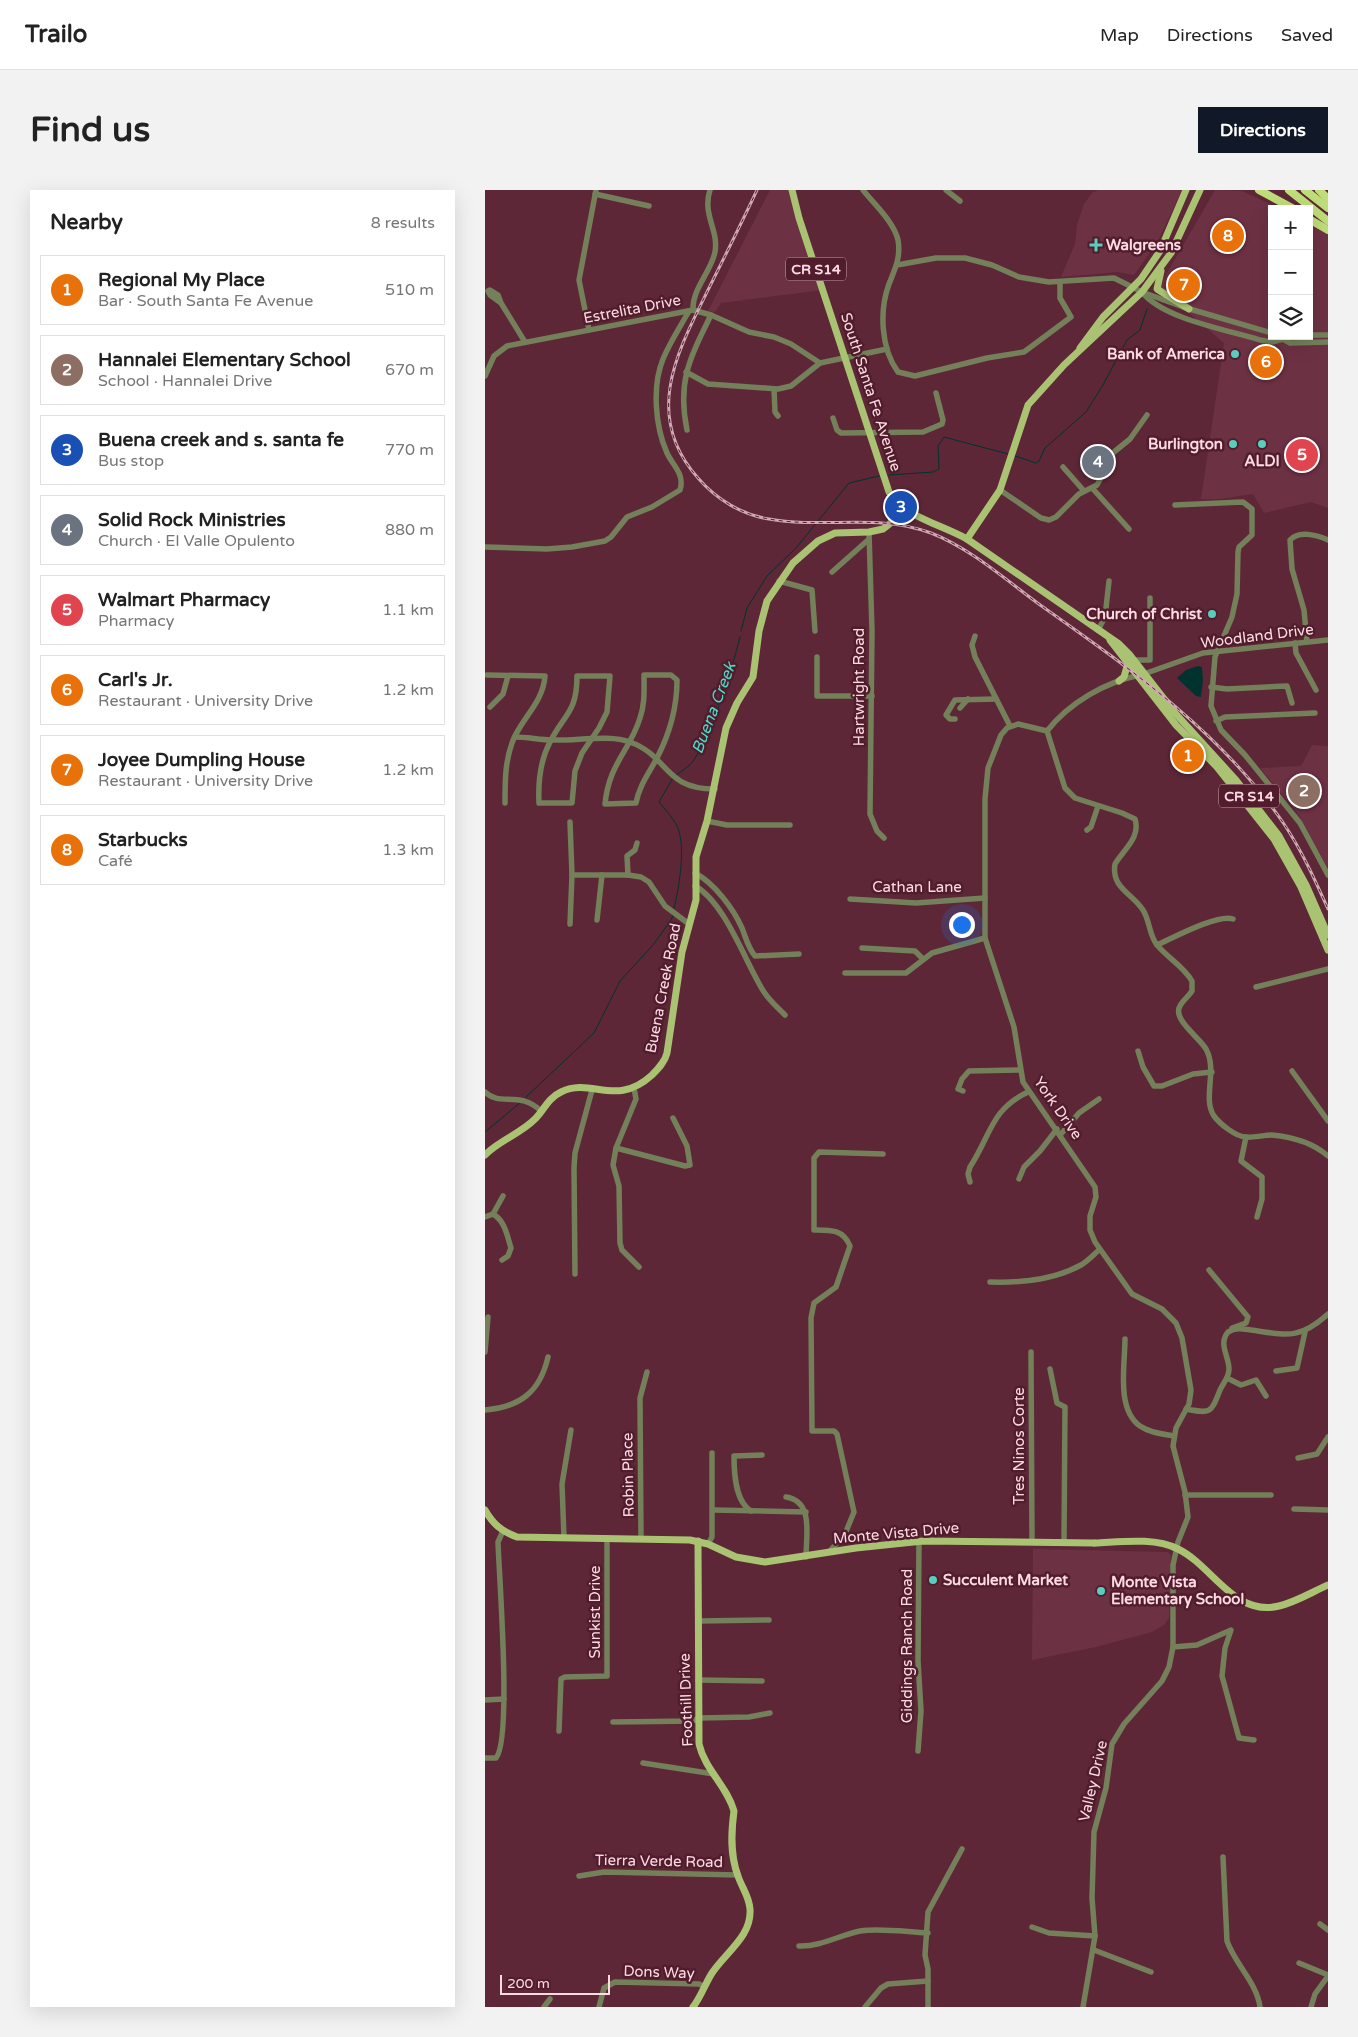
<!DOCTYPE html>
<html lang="en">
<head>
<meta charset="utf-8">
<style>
	:root { --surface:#fff; --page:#f2f2f2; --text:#222; --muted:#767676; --line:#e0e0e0; --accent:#111827 }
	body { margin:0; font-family:"Varela Round",sans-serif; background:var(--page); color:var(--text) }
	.controls { position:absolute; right:15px; top:15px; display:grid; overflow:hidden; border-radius:0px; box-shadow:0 5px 20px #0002 }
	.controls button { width:45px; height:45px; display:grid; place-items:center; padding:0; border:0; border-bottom:1px solid var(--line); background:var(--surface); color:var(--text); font:25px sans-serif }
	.scale { position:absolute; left:15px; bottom:12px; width:110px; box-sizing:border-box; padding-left:5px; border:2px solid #fedbe3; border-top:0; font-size:14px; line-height:18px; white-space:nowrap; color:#fedbe3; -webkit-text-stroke:4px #511d2d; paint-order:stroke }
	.you { position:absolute; left:476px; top:734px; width:18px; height:18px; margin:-12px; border:4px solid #fff; border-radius:50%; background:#1a73e8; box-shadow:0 0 0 8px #1a73e833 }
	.badge { display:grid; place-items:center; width:32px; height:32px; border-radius:50%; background:var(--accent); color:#fff; font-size:16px; font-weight:700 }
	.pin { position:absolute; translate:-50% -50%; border:2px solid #fff; box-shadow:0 1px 5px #0006 }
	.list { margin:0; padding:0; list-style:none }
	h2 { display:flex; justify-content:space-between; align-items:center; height:65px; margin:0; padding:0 20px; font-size:21px }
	h2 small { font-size:16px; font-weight:400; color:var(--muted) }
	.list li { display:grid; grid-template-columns:32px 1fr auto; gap:15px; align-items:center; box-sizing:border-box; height:70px; margin:0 10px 10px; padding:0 10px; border:1px solid var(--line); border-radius:0px }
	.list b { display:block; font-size:19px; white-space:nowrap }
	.list p { margin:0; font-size:16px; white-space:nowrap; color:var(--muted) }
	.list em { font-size:16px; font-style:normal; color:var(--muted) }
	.icon { flex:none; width:28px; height:28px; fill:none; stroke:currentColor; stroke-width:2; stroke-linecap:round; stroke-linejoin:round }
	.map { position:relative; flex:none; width:843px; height:1817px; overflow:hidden; border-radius:0px }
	header { display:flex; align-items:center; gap:30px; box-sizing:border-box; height:70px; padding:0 25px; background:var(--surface); border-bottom:1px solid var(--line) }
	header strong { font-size:24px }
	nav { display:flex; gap:28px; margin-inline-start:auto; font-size:18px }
	.intro { display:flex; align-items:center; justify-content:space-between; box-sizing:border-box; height:120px; padding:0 30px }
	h1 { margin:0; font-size:35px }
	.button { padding:12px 22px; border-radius:0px; background:var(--accent); color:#fff; font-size:18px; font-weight:700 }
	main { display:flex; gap:30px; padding:0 30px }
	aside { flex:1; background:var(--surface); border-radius:0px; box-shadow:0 5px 20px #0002 }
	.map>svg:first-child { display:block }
	.built { fill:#6d3144 }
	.water { fill:#00332d }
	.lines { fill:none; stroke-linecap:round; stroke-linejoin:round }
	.stream { stroke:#00332d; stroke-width:1 }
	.minor { stroke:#738059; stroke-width:5.5 }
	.major { stroke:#aac372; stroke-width:7 }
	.highway { stroke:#bfdd7a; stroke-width:8 }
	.rail-casing { stroke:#d0a8b2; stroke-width:3 }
	.rail { stroke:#511d2d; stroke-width:1; stroke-dasharray:4; stroke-linecap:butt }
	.poi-dot { fill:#59cebe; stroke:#511d2d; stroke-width:2 }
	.labels { text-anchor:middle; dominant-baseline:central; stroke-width:5; stroke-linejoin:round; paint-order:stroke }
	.shield { fill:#511d2d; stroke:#caa2ac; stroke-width:1 }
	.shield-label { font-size:14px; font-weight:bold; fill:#fedbe3 }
	.poi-label { font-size:15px; font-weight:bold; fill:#fedbe3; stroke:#511d2d; text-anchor:start }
	.street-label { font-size:15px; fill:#fedbe3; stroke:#511d2d }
	.water-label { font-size:16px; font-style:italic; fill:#47decb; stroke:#511d2d }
</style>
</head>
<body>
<header>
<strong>Trailo</strong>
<nav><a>Map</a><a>Directions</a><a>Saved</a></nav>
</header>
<div class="intro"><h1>Find us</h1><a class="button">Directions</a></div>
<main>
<aside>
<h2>Nearby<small>8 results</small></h2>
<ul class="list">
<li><span class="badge" style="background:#e8710a">1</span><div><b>Regional My Place</b><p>Bar · South Santa Fe Avenue</p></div><em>510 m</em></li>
<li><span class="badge" style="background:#8d6e63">2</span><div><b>Hannalei Elementary School</b><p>School · Hannalei Drive</p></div><em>670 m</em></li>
<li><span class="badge" style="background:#1a4fb4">3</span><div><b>Buena creek and s. santa fe</b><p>Bus stop</p></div><em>770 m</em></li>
<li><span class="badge" style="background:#6b7280">4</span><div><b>Solid Rock Ministries</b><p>Church · El Valle Opulento</p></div><em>880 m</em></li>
<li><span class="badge" style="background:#e0444e">5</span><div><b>Walmart Pharmacy</b><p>Pharmacy</p></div><em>1.1 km</em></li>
<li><span class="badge" style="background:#e8710a">6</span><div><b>Carl's Jr.</b><p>Restaurant · University Drive</p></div><em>1.2 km</em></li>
<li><span class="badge" style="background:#e8710a">7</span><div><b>Joyee Dumpling House</b><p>Restaurant · University Drive</p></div><em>1.2 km</em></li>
<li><span class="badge" style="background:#e8710a">8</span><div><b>Starbucks</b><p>Café</p></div><em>1.3 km</em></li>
</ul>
</aside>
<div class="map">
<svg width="843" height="1817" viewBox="0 0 843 1817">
	<rect width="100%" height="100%" fill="#5d2737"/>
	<g class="built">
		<path d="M285,0H304L338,100L236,113L230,122L223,121Z"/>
		<path d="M613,0H697L673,51L649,85L633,82L576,87L590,54L592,35L599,14L607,3Z"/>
		<path d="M730,0L757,1L796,19H787V146H824V34L843,45V318L826,312L779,323L768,304L735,309H716L739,153L674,97Z"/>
		<path d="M827,555L843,556V678L813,624L775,578L816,576Z"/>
		<path d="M548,1359L682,1362L686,1365L684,1428L679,1435L667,1442L611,1457L547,1470Z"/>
	</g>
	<path class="water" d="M713,476L717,477L718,491L716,507L711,506L692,488L701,480Z"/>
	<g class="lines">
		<g class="stream">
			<path d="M530,266L551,273L554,271L560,258L601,222L618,195L642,150L655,140L662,119"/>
			<path d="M404,285L448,282L454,279L453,256L459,247L523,264"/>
			<path d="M256,441L262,418L282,386L311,358L364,293L394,286"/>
			<path d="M191,585C197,581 205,576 209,570C228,539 246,483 255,447"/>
			<path d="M188,588L174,612C180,619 186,626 191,634C202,653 194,698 189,718"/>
			<path d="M41,907L109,843L135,791L168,755L186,730L188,725"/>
			<path d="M0,942L36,912"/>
		</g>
		<g class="minor">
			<path d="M378,0C389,14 409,32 413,50C416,67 410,79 404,94C394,121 396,159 413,182L430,186L502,168L539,162L586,127L575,108V93"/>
			<path d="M461,0L475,11"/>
			<path d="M110,4L164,16"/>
			<path d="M412,75L451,68H480L507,75L534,87L564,92L629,88L657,102L698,117L787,143"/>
			<path d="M657,102C678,129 743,140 775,150L787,152L798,149L805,153L843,152"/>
			<path d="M16,113L13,105L5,100L3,101L5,105L16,113L40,152"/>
			<path d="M208,120C207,99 226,82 230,62C234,40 217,25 225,0"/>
			<path d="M104,140L94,90L111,0"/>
			<path d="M824,145H843"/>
			<path d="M201,182L223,194L293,199L306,196L335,173L402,159"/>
			<path d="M0,186L9,166L22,156L208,120L226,125L264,142L289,147L306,154L335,173"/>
			<path d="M289,199L290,222L293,226"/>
			<path d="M348,228L352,240L356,243L438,242L457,234L458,230L451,203"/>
			<path d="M202,240C192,191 205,168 226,125"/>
			<path d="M578,277L599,301"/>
			<path d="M608,299L644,339"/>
			<path d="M515,300L556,328L564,330L571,327L594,304L612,295L618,284L619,274L624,266L645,249L662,225"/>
			<path d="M690,315L758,312L767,319V345L754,357L753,362L752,404L747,427L730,467L726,516L736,540L760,565L815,633L843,685"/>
			<path d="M384,342L387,441L385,624L392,641L399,648"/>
			<path d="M0,357L62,359L87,357L120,351L126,347L142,327L167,317L195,300C200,284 188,276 182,263C170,236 167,196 178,169C185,152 195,137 204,121"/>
			<path d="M347,382L383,350"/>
			<path d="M294,391L327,400L330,441"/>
			<path d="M613,440L620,427L624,391"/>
			<path d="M490,446L487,455L490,467L525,536"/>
			<path d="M822,452L819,420L807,379L805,350C814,340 832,345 843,350"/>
			<path d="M810,453L811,463L831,500"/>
			<path d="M332,467V506H387"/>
			<path d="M649,470H665V408"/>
			<path d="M2,485L60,486C58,512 39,526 29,548C20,569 20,590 20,613"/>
			<path d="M159,485H186L192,490C192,518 185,543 172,568C164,583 154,596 151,613L120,614C124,573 145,561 155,528C160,514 159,500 159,485Z"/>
			<path d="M656,485L718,463L843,450"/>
			<path d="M92,486H125L122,522L114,538L97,563L90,581L87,613H54C53,593 55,571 65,552C79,524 92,523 92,486Z"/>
			<path d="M726,497L742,499L802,496L807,513"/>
			<path d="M5,517L18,504L23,486"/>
			<path d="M475,518L483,509"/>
			<path d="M470,529H465L461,525L470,510L511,509"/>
			<path d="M731,531L740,527L830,523"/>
			<path d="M562,541L533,534L522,538L516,545L503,578L500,609V748L529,837L538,892L610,997L611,1007L605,1026V1040L610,1052L647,1104L677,1119L691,1133L697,1148L706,1200L704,1214L691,1238L688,1256L700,1302L703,1327L693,1352L688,1375V1457L684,1477L677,1491L639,1534L627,1554L621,1598L609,1642L607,1708L610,1746L598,1817"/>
			<path d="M562,541L580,598L590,608L637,623L650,629C656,648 638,660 630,674C626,698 647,703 658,720C665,731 664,745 672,755C683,768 699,777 707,791V801C704,806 698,810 695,816C687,829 714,847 721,859C733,881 717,908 729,926C735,934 750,946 760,947C769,948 778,945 787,945C808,947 827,952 843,966"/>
			<path d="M562,541C584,513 620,492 655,485"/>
			<path d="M30,547C43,547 55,550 68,550C91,551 125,544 145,552C184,566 178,599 230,599"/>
			<path d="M222,631L242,635H305"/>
			<path d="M602,640L606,637L613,616"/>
			<path d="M210,683C229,693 248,718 257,738C261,748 263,758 270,766L314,764"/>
			<path d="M87,685H143L156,687L164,692L180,716L204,734"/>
			<path d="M143,685L142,666L150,660L152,653"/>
			<path d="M210,696C240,712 261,774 279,802C284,810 293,818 300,825"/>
			<path d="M365,709L431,713L500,708"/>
			<path d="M112,730L117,685"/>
			<path d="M85,734L87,685L85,632"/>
			<path d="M672,755C688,748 732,724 748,729"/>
			<path d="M377,758L430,761L438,769"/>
			<path d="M360,783H421L447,763L500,748"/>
			<path d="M771,797L843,779"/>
			<path d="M653,861L658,877L669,896H677L708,884L727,882"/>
			<path d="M807,881L843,931"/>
			<path d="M149,898L151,909L131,958L128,975L134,996L135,1053L137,1060L154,1077"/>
			<path d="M478,901L473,899L477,889L484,881L535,880"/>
			<path d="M0,902C15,917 34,900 56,921"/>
			<path d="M576,944L594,923L614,909"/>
			<path d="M761,947L756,971L777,987V1009L772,1027"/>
			<path d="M131,958L200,976L205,975L202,956L188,928"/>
			<path d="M534,989L539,977L555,961L572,939"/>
			<path d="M485,992L483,984L485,977C506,945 506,919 543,902"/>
			<path d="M8,1024L18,1006"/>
			<path d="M0,1027L8,1024C20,1031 22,1045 26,1058L23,1066L17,1070"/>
			<path d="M724,1080L763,1127L761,1133L747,1138"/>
			<path d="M90,1084L89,978L90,963L107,900"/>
			<path d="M505,1092C536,1093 569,1090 596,1075C603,1071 608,1065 614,1060"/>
			<path d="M640,1149C640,1175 631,1219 655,1236C665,1243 678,1244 689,1246"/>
			<path d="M0,1162L3,1127"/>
			<path d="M546,1162L547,1350"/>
			<path d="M565,1179L572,1213L580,1217L579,1353"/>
			<path d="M791,1181L812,1178L820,1142"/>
			<path d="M742,1188L756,1195L771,1190L781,1206"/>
			<path d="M701,1219C726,1224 726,1223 735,1200C738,1193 744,1188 744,1179C744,1166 733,1154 743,1142C752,1137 758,1139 766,1140C802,1145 814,1150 843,1124"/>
			<path d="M0,1220C35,1217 55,1202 63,1167"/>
			<path d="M813,1268L832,1264L843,1247"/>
			<path d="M700,1305H786"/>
			<path d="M301,1307C329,1311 321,1346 321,1367"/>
			<path d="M809,1319L843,1320"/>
			<path d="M228,1320L321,1322"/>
			<path d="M266,1321C250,1311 249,1283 249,1266L277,1265"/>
			<path d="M79,1348L77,1294L86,1240"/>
			<path d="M156,1348L155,1208L162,1182"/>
			<path d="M223,1354L227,1347V1263"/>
			<path d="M344,1362L360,1344L369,1322L352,1244L349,1241H327L326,1128L329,1113L351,1097L365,1056C358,1039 345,1040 329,1040V968L334,962L398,964"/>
			<path d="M214,1431L284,1430"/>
			<path d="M688,1457L712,1455L746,1440L740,1458L737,1486L754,1548L769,1550"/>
			<path d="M213,1490L277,1491"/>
			<path d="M0,1510L19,1509"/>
			<path d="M128,1532L208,1531L214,1528L264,1527L285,1523"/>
			<path d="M74,1541L76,1489L80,1487L122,1486V1348"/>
			<path d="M433,1561L436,1521L433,1471L434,1352"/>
			<path d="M0,1568H11C27,1550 14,1385 13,1352L18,1341"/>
			<path d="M158,1573L229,1584"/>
			<path d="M738,1667L742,1751C750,1774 772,1793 775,1817"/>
			<path d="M94,1686L119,1682L253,1685"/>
			<path d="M835,1734L843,1740"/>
			<path d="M547,1737L564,1743L610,1746"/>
			<path d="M314,1756C335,1757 355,1745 375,1741C397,1738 421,1742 443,1743"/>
			<path d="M609,1760L666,1782"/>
			<path d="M814,1773L843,1785"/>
			<path d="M59,1817L65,1809"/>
			<path d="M114,1817L119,1798L130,1792L214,1794L220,1797"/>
			<path d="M380,1817L396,1798L403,1794L443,1791"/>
			<path d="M443,1817V1779L440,1765L443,1722L477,1659"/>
			<path d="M826,1817L830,1804L843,1786"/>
		</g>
		<g class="major">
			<path d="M307,0L314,28L404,302C420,327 455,334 482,349L634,454L644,464L690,523L750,589L794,646L821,695L843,745"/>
			<path d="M676,81L672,99L704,119"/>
			<path d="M595,158L618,127L656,89L675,61L701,0"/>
			<path d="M482,349L515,300L543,215L579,175L657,102L686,63L715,0"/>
			<path d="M625,450L691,535L732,577L789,649L816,697L843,760"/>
			<path d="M634,491L639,487L643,473"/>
			<path d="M0,965C15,950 35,944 50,929C59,920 63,908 76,902C107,887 131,918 167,885C173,879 180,872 182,863L197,762L211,710V667L222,631L241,538L252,513L268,487L274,441L282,411L308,373L333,351L350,343L384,342L398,339L407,332L416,318"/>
			<path d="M0,1320C8,1334 16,1341 32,1347L205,1350L223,1354L251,1367L280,1372L371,1358L438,1351L609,1353"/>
			<path d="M610,1353C635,1352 669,1347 693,1359C728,1376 749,1427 794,1416C811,1412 827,1402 843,1395"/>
			<path d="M208,1817C216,1807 220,1794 227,1783C241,1762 267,1746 265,1719C264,1706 257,1698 253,1686C245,1665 246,1643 249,1621C242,1596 220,1580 214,1554L213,1351"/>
		</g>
		<g class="highway">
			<path d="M774,0L809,19"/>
			<path d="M804,0L843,31"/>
			<path d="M820,0L843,18"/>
			<path d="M834,0L843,9"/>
			<path d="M824,29L843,40"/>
		</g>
		<g class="rail-casing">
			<path id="rail" d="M272,0C257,32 241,64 225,96C194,159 156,224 213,288C231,309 257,325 284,329C339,339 393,323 446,343C487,359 523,392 558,417C647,480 737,543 799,634C817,661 830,690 843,719"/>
		</g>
		<use href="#rail" class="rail"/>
	</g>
	<g class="poi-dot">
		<path d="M608.5 47.5h5v5h5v5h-5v5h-5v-5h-5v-5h5z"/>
		<circle cx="750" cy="164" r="5"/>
		<circle cx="748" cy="254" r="5"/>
		<circle cx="777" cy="254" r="5"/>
		<circle cx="727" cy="424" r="5"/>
		<circle cx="448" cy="1390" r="5"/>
		<circle cx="616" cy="1401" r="5"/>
	</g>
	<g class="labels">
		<g class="shield">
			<rect x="301" y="67.5" width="60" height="23" rx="4"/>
			<rect x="734" y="594.5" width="60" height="23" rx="4"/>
		</g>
		<g class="shield-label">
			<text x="331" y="79">CR S14</text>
			<text x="764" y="606">CR S14</text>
		</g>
		<g class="poi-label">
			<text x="621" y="55">Walgreens</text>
			<text x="740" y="164" text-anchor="end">Bank of America</text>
			<text x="738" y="254" text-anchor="end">Burlington</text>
			<text x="777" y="271" text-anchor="middle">ALDI</text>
			<text x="717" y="424" text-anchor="end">Church of Christ</text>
			<text x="458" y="1390">Succulent Market</text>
			<text x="626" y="1392">Monte Vista<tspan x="626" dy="17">Elementary School</tspan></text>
		</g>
		<g class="street-label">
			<text transform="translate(147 119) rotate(-11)">Estrelita Drive</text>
			<text transform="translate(386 202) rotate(72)">South Santa Fe Avenue</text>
			<text transform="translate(772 446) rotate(-7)">Woodland Drive</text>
			<text transform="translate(374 497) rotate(-90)">Hartwright Road</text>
			<text x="432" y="697">Cathan Lane</text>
			<text transform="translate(178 798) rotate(-79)">Buena Creek Road</text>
			<text transform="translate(573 918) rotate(55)">York Drive</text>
			<text transform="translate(534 1256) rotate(-90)">Tres Ninos Corte</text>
			<text transform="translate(143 1285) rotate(-91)">Robin Place</text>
			<text transform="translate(411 1343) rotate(-5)">Monte Vista Drive</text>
			<text transform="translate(110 1422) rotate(-90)">Sunkist Drive</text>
			<text transform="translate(422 1456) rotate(-90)">Giddings Ranch Road</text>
			<text transform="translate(201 1510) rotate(-92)">Foothill Drive</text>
			<text transform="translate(608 1591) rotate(-77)">Valley Drive</text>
			<text transform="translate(174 1671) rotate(1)">Tierra Verde Road</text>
			<text transform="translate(174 1782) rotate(2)">Dons Way</text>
		</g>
		<g class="water-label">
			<text transform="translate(229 518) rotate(-69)">Buena Creek</text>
		</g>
	</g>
</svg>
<div class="controls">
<button>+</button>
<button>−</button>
<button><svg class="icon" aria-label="layers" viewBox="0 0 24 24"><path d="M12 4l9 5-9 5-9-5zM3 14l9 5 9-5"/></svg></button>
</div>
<div class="scale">200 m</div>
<div class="you"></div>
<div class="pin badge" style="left:703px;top:566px;background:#e8710a">1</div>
<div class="pin badge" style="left:819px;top:601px;background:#8d6e63">2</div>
<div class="pin badge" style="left:416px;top:317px;background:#1a4fb4">3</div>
<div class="pin badge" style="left:613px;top:272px;background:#6b7280">4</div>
<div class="pin badge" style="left:817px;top:265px;background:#e0444e">5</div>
<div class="pin badge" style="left:781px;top:172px;background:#e8710a">6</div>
<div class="pin badge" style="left:699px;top:95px;background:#e8710a">7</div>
<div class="pin badge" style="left:743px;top:46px;background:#e8710a">8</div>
</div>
</main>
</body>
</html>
